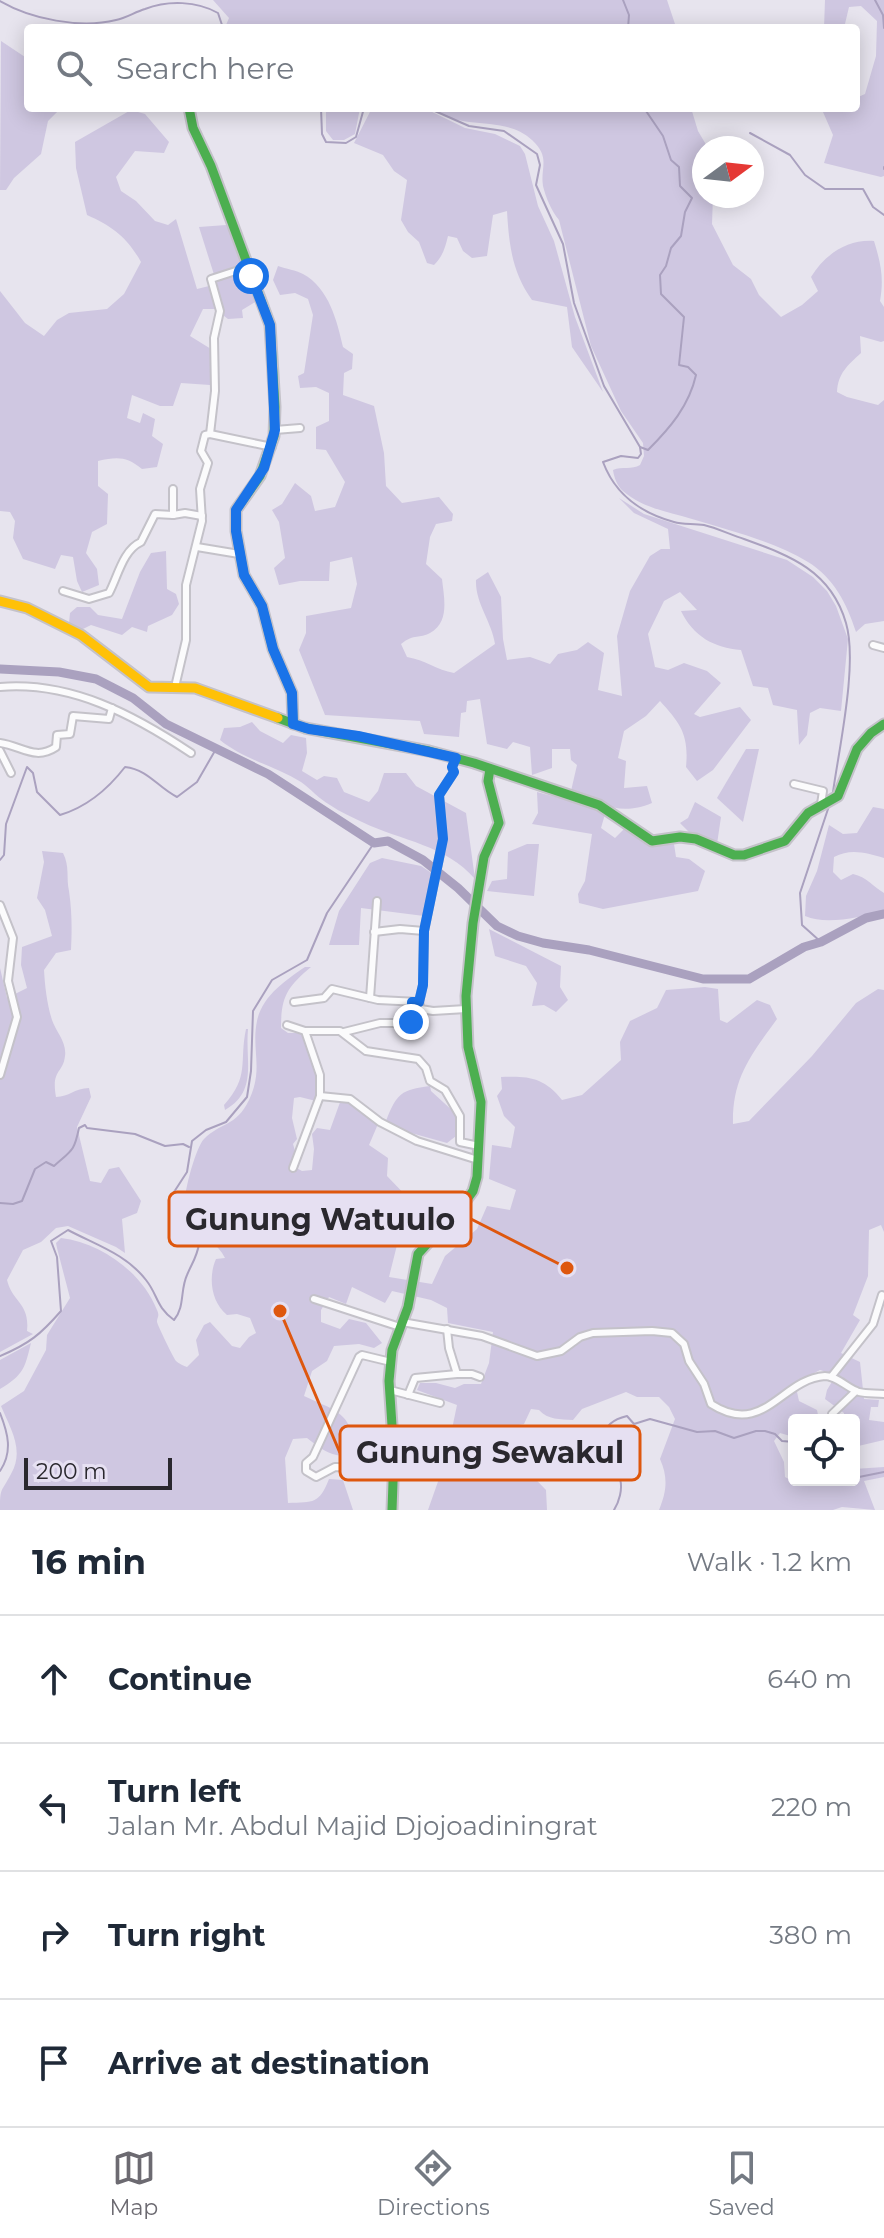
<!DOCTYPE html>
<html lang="en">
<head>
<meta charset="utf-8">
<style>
	:root { --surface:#fff; --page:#f2f2f3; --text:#1f2937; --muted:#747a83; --line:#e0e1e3; --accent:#6c6a71 }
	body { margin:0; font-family:Montserrat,sans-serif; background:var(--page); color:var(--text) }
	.controls { position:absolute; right:24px; bottom:24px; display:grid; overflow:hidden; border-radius:8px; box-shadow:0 4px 20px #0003 }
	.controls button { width:72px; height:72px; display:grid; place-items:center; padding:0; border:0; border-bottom:2px solid var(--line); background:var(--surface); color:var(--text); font:40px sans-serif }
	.compass { position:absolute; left:692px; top:136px; width:72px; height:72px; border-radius:50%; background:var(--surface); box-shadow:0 4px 20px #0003; rotate:75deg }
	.scale { position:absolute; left:24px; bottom:20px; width:148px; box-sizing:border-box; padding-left:8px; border:4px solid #2a282e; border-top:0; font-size:22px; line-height:28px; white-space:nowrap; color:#2a282e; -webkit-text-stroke:6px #e6e0f2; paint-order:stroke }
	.stop { position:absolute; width:24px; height:24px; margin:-18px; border:6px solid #1a73e8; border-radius:50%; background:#fff }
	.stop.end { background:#1a73e8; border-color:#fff; box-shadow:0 2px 8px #0008 }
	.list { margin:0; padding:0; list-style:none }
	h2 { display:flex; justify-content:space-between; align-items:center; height:104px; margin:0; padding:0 32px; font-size:34px }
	h2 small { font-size:26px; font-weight:400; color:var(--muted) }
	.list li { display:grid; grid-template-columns:52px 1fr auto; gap:24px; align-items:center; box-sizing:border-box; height:128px; padding:0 32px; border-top:2px solid var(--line) }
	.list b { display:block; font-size:30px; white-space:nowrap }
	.list p { margin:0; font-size:26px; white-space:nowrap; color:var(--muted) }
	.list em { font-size:26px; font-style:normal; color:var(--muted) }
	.icon { flex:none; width:44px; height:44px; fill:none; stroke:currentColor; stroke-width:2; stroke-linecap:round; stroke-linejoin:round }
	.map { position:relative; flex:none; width:884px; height:1510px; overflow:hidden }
	.search { position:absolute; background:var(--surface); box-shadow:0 4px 20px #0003; left:24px; right:24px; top:24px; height:88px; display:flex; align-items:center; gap:20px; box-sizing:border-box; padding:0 28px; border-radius:8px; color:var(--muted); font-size:30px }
	.sheet { height:616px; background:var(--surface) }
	nav { display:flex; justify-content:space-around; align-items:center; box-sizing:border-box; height:112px; border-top:2px solid var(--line); background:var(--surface); font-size:22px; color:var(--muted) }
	nav a { display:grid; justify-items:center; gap:4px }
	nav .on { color:var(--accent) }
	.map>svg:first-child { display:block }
	.green { fill:#cfc7e1 }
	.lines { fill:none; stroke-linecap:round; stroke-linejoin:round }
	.stream { stroke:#aaa1bf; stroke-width:2 }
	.river { stroke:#aaa1bf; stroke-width:9 }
	.street-casing { stroke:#c4c2c9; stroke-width:10 }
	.fast-casing { stroke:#c4c2c9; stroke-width:13 }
	.slow-casing { stroke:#c4c2c9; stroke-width:13 }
	.street { stroke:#fbfbfc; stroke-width:6 }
	.fast { stroke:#4caf50; stroke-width:9 }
	.slow { stroke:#ffc107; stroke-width:9 }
	.route { stroke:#1a73e8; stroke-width:10 }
	.leader { fill:none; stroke:#de570e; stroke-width:3 }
	.callout-dot { fill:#de570e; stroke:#e6e0f2; stroke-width:3 }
	.callout { fill:#e6e0f2; stroke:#de570e; stroke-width:3 }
	.callout-label { font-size:30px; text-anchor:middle; font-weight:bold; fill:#2a282e }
</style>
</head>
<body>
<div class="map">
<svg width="884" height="1510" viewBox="0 0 884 1510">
	<rect width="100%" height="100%" fill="#e7e4ee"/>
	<g class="green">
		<path d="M213,0H667L676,27L277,28L273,25L269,28H229L226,25L229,18Z"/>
		<path d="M825,0H884V176L881,177L824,163L833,135L823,112L832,108H856V98L865,94L876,56L877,21L861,6L849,7L844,28H824Z"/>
		<path d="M1,41L28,59V108H61L48,121L41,154L14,178L6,190H0Z"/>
		<path d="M326,108H360L355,134L344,140H333L326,131Z"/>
		<path d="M372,108H424L465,128L495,134L520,146L525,154L538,206L554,241L575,317L603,392L572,347L567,307L532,300C512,272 509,245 507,211L493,215L487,256L472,258L463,251L457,238L448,236C445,248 443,256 434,265L427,263L419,242L408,232L401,220L407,180L394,171L383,155L354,143Z"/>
		<path d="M432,108H691L698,131L708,148H704V196H713L712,224L733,265L751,279L759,295L781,317L802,305L818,291L811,277C825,254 848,239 874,241C881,264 884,278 880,301L884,307V341L881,342L860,336L861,353C848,365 838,373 837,392L847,397L878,405L884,400V621L865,624L856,632C847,604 834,578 808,562C773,541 731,531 692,519C669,512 642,508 623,491C617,486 614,477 613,470C622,466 632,470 640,465L644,456L643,443L621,411L591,346L559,220C551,210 546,198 543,186C540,167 551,158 532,140C504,114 460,132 432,108Z"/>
		<path d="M131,110L145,114L169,142L164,153L135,151L116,177L121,191L136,201L155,221L168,225L176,219L197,289L217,284L199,227L226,225L231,229L257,301L242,310L243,318L228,319L215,309H203L190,336L211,349L210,385L181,383L173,406H160L132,395L127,418L140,423L143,413L155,419L152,436L163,444L157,467L142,469C126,456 117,457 98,461V486L108,494L107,524L92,532L86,553L97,569L99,585L82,592L77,581L73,557L61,555L55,569L23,559L13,538L15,521L10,512L0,511V291L25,323L44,336L57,320L69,313L107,309L124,294L141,262C127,237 112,226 87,215L76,168L75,142Z"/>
		<path d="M278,266C286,269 296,270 303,274C329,288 337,321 343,347L353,354L352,369L344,373L343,395L374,406L384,453L386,486L402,503L439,497L453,514L452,521L436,524L430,537L426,564L442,579C444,598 450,622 430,633C419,639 415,633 401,644L407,657C425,660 437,670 454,673L495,644C492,622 475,603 476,580L488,572L501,597L503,639L507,660L530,657L550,664L558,654L577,650L588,642L604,653L598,690L622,696L617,636L630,591L650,556L661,549H670L668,529L634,513L619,498L644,514L787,560L813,577L827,591L836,606L848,639L841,711L820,708L810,713L807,735L799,745L797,710L773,705L768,688L753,686L741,650C714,648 693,636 681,611L697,610L680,592L664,601L648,634L655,667L668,670L684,663L707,671L721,683L694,714L700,717L740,707L751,720L713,770L697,781L686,767C689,735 681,724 660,701L646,716L624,731L618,758L626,761L624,788L647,786L652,803C618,817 603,803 571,791L577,765L571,760L570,749H552V768L532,775L530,747L513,742L507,749L487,744L480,699L467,701L466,712L461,713L459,737L424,734L420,721L325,715L299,650L306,633V616L351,608L357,584L352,557L330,562L329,581H300L279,585L274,568L285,558L279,522L272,510L282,504L295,483L311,496L315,511L335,507L345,482L326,450L316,449V427L329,421V393L316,387L300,388L298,376L304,373L313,315L308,299L295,293L280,295L273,280Z"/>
		<path d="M166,551L167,589L176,594L179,604L172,615L148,626L147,632L132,627L122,635L91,625L79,631L69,623L70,613L77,607H90L98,615L122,619L140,572L151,553Z"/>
		<path d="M252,722L260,731L283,743L291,735L306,738L307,753L302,771L317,780L324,776L337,778L344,792L369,802L378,791L384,773H406L416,786L466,813L475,879C446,845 402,841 362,822C352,817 340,812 330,805C319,799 311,789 301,782C275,766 243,759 220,740L224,728L240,727Z"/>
		<path d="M746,749H759L743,822L717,798Z"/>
		<path d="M537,792L590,806L605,814L601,828L615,838L625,828L651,846L674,844L676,857L689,859L705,871L698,891L603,909L579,903L578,894L585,881L592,834L532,824L538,813Z"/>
		<path d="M695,802L721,817L717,844L691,834L680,823L688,818Z"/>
		<path d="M873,807L884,809V858C866,853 851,848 834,857L833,872L841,880L853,874C867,877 872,886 884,893V912C860,916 828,926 805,916L806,896L817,871L829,825L843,834L857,833Z"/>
		<path d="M527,844H539L534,896L487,891L492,881L507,879L508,852Z"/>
		<path d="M42,851L63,853C70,867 66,877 69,891C72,912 72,929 71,950L56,953L44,970C45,987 47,1004 52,1020C56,1032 67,1042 65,1056C63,1074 51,1069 56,1097C69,1097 75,1088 89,1088L91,1097L77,1127L90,1181L101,1183L109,1169L119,1167L141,1201L137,1213L122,1219L125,1253L116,1247L68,1226L56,1228L41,1242L23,1250L7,1280C12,1302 30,1303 27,1331L33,1334L0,1352V968L7,998L27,988L21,965L22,947L52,936L45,910L37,898L44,862Z"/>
		<path d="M382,858L421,866L433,874L424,916L361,908L359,945H329L339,911L370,863Z"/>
		<path d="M489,929L561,966L560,987L568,1000L556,1012L544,1005L532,1006L537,983L526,966L495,956Z"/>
		<path d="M305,967H311C287,987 281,997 281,1028L288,1033H308L318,1062L325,1093L316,1101L300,1097L294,1098L292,1118L297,1139L293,1144L295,1151L291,1165L302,1171L312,1170L314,1149L312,1134L317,1128L330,1130L343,1094L351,1095L381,1117L369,1145L388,1158L387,1176L412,1202L427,1208L434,1205L441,1210L444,1217L439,1229L416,1246L398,1241L389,1277L432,1284L445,1256L477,1229L487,1206L510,1210L516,1190L489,1179L492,1145L511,1148L515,1127L504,1116L497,1096L502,1089L501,1077C528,1076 544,1077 562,1100L582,1095L621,1060L620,1042L630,1021L657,1008L666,990L705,987L718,989L720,1020L727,1023L757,1000L770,1005L777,1019C751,1055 732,1078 733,1124L749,1121L812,1056L856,1003L878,989L884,990V1232L881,1225L869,1230L868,1276L853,1315L860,1320L841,1353L860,1362L864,1399L879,1400L878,1407H871L869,1420L884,1422V1440L854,1447V1420H844V1413L825,1399L827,1390L836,1375L820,1370L795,1383L799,1401L817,1410L819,1420H794V1437L780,1433L774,1441L784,1462L785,1477L802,1486L813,1485L812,1480H854V1469L884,1467V1477L864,1481L875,1510L842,1507L833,1510H659C667,1491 668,1477 660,1459L675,1419L669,1407L659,1397H637L626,1392L582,1409L573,1420C560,1419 548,1420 539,1410L531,1409L524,1424L519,1425L521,1436L516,1459L546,1490L547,1510H428L441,1473L445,1445L436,1440L435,1429H452L457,1405L417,1390L420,1383H436L455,1388L464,1384H481L489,1363L493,1332L448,1323L447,1308L431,1300L392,1291L385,1303L352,1287L346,1304L329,1297L321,1310V1322L340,1329L349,1319L366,1323L382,1343L374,1348L359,1344L334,1346L327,1361L312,1371L304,1396C336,1411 358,1414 349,1455C331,1458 320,1448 307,1438L293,1439L285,1458L288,1503C314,1502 319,1504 329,1479L343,1480L353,1510H0C0,1487 1,1493 11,1474C25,1450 10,1428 1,1406L24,1391L46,1350L47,1335L70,1298L57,1248L56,1243L61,1238C101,1243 142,1272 157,1310C160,1317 157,1316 157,1322C158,1326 173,1357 176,1361C178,1363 184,1366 187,1367L199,1355L196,1340L204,1325L210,1322L232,1346L240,1348L249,1337L256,1333L250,1318L237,1314L227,1315C211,1302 208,1277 216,1259L225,1258C218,1244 205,1238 197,1225H193C191,1222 187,1219 185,1216C180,1204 195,1148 204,1139C221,1122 236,1127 249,1100C264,1069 251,1049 257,1021C262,996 286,980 305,967Z"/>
		<path d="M246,1029H248C245,1062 258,1091 225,1110L224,1105C250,1076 239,1062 246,1029Z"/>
		<path d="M430,1086L431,1091L455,1113L456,1136L447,1143L404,1131L386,1121C397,1093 401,1090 430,1086Z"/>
		<path d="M31,1343C25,1367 24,1375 0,1389V1360Z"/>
	</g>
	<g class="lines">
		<g class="stream">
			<path d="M623,0L629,15L628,28"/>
			<path d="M875,0L883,15L884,28"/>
			<path d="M0,1C31,19 80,29 116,20C126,18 135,12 145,9C168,0 197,1 218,13L223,28"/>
			<path d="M321,108L322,134L326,142L346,143L356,137L364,108"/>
			<path d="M428,108L469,126L504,131L537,154L540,165L536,185L563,244L574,303L604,386L640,447L641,454L638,458L621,456L603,462C615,494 641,513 674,522C683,525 694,523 704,525C717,528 731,535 744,539C791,556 831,571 846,623C858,664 839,748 833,792"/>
			<path d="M750,133L790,155L805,175L825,189H863L873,207L884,215"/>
			<path d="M884,167V169"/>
			<path d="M640,447L648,450C670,428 689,406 696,375L688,367L679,365L684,317L661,294L660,275L666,266L671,248L681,236L685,212L692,198L680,186L679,167L671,160L663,136L644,108"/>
			<path d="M0,860L4,855L6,824L27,767L33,773L37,792L60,815C87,807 108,789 125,767C149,770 156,786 177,797L197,782L216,749"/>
			<path d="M821,942L802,925L800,893L829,806"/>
			<path d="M0,1203L13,1204L22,1201L35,1169L46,1162L54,1166C72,1150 74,1152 79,1128L85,1125L87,1128L135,1134L165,1146L183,1144L189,1147"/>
			<path d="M0,1356C29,1344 41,1334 61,1311L57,1257L51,1241L68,1230C96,1245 126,1254 146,1280C158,1295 156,1307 174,1320C185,1307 180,1290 187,1275C192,1263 197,1257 199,1244L174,1211V1192L187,1172L192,1141L206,1130L226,1122L247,1097L251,1071L253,1011L272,980L307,960L327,913L374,843"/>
			<path d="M0,1413C8,1433 13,1452 0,1471"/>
			<path d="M854,1478L884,1472"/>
			<path d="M614,1510C619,1502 623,1489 620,1479C612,1456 586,1426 627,1416L634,1424L650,1419L697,1432L715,1431L734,1438L756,1431H765L775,1434L782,1441L794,1442"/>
		</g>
		<path class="river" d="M0,669L59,672L96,679L133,698L166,724L268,774L374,843L388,841L423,860L458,888L497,926L518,936L543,943L589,950L703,979H749L804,947L821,942L866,918L884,914"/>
		<g class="street-casing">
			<g id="street">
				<path d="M275,430L300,428"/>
				<path d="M210,434L272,447"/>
				<path d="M173,515L185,513L202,516"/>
				<path d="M197,547L239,554"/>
				<path d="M63,591L89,599L109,593C118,576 123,550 141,542L155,514L173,515V489"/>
				<path d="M873,645L884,648"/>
				<path d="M0,687C71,681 134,715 191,753"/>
				<path d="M175,687L186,640V585L202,521L200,489L208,463L201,451L205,435L210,434L215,391L214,338L220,311L211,279L248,267"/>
				<path d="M0,743C22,746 35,761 56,747L57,735L70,734L73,716L109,719L112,708"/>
				<path d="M0,751L11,773"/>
				<path d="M794,784L823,791L821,804"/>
				<path d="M0,905L13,938L8,981L17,1017L0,1075"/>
				<path d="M374,932L400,929L424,931"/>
				<path d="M370,998L377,901"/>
				<path d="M294,1002L324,998L332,989L378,1000L419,1002L421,1009L433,1011L466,1009"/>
				<path d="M419,1002L423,985L424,931L443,839L439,795L454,772L452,768L456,758"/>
				<path d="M287,1025L305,1031L320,1075V1096L293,1168"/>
				<path d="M305,1031H340L366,1051L418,1059L426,1068L430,1081L445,1090L460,1116V1142L479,1146"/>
				<path d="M344,1032L380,1023H410L412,1002"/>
				<path d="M320,1096L350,1099L380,1122L417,1141L478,1160"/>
				<path d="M314,1299L400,1327"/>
				<path d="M402,1322L482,1336L537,1356L561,1351L580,1337L593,1333L652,1331L672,1333L684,1344L689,1361L704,1384L711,1404C764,1438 781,1379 825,1376C837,1376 847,1388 859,1392C867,1394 876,1393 884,1394"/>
				<path d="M447,1329L449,1348L457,1374H472L480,1377"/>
				<path d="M391,1362L362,1355L359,1357L313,1457L306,1463V1471L316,1477L335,1467L394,1468"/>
				<path d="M831,1377L873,1324L882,1295"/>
				<path d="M390,1390L440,1403"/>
				<path d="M408,1395L415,1378L457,1374"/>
				<path d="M832,1414L856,1391"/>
			</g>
		</g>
		<g class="fast-casing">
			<g id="fast">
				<path d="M189,108L193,128L211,166L270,325L275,407L274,436L260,476L236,510V531L244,575L262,606L273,649L292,693L293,724"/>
				<path d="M278,718L305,728L429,751L474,763L599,805L652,841L680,837L696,839L734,855H744L785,841L808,813L838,796L857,749L871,733L884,724"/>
				<path d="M392,1510L394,1455L389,1381L392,1350L408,1307L418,1254L465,1202L473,1191L477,1177L481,1102L468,1047L466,996L473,923L484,857L499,823L488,781L490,769"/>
			</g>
		</g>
		<g class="slow-casing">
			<path id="slow" d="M0,601L27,608L81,635L149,687L195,688L278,718"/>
		</g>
		<use href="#street" class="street"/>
		<use href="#fast" class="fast"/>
		<use href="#slow" class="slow"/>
	</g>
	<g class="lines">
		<path class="route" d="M251,276L270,325L275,430L264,468L236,510V531L244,575L262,606L273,649L292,693L293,724L309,729L358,736L456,758L452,767L454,772L439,795L443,839L424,931L423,985L419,1002H412L411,1022"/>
	</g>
	<path class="leader" d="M567 1268L471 1219M280 1311L340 1453"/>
	<g class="callout-dot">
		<circle cx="567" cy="1268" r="8"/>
		<circle cx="280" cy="1311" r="8"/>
	</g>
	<g class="callout">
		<rect x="169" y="1192" width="302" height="54" rx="8"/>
		<rect x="340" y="1426" width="300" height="54" rx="8"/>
	</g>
	<g class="callout-label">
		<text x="320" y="1230">Gunung Watuulo</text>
		<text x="490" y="1463">Gunung Sewakul</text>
	</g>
</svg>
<div class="controls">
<button><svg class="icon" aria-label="locate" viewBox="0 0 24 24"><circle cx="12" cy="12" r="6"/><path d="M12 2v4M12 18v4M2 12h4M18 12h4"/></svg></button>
</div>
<svg class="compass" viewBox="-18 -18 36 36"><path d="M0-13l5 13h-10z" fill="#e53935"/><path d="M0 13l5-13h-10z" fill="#747a83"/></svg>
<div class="scale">200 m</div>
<div class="stop" style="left:251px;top:276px"></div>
<div class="stop end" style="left:411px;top:1022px"></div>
<div class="search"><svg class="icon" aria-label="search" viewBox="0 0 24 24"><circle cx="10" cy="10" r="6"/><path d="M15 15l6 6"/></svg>Search here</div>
</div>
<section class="sheet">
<h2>16 min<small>Walk · 1.2 km</small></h2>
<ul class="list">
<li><svg class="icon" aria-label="ahead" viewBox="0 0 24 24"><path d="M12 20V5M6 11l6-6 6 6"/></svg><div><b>Continue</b></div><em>640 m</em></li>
<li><svg class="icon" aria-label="left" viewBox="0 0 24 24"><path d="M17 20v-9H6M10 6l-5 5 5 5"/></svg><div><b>Turn left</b><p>Jalan Mr. Abdul Majid Djojoadiningrat</p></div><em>220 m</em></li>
<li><svg class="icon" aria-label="right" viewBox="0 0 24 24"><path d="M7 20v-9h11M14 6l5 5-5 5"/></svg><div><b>Turn right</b></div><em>380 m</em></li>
<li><svg class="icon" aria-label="arrive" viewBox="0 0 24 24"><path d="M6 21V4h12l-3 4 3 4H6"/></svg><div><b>Arrive at destination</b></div></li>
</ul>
</section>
<nav>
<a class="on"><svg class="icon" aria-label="map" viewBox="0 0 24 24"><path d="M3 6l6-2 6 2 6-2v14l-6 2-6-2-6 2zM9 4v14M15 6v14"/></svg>Map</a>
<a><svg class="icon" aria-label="directions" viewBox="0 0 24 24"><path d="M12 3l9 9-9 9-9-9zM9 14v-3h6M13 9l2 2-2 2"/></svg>Directions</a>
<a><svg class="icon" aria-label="saved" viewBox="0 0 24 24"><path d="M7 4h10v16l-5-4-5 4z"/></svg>Saved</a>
</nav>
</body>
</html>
